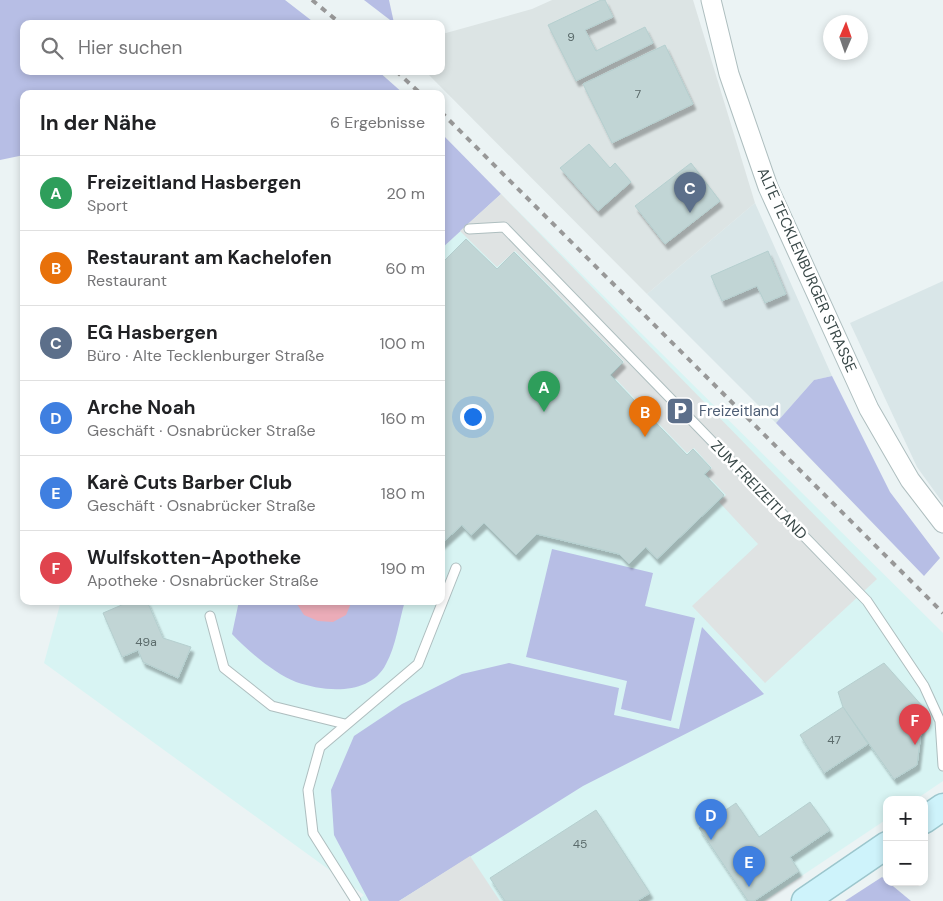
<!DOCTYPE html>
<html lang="de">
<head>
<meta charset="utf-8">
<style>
	:root { --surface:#fff; --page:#f6f6f6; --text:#202124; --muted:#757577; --line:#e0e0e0; --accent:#257b57 }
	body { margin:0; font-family:"DM Sans",sans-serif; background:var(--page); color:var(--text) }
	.controls { position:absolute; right:15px; bottom:15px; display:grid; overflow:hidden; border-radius:10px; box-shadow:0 2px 8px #0003 }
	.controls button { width:45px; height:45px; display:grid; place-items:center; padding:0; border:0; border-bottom:1px solid var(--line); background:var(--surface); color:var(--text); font:25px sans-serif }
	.compass { position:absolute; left:823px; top:15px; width:45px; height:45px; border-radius:50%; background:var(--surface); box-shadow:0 2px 8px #0003; rotate:2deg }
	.you { position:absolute; left:472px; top:416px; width:18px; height:18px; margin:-12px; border:4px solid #fff; border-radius:50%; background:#1a73e8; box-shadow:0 0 0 8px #1a73e833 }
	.badge { display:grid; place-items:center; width:32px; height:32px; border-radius:50%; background:var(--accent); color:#fff; font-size:16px; font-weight:700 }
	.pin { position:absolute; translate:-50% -41px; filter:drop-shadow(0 1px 2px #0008) }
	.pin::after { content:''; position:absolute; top:26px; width:18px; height:15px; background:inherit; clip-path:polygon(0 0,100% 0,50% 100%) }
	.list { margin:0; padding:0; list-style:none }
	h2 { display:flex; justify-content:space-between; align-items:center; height:65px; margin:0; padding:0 20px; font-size:21px }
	h2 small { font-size:16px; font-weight:400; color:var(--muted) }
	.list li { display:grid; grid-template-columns:32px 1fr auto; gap:15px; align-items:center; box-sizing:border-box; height:75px; padding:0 20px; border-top:1px solid var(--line) }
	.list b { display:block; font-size:19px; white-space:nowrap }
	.list p { margin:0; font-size:16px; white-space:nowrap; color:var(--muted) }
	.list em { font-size:16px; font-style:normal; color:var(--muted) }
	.icon { flex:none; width:28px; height:28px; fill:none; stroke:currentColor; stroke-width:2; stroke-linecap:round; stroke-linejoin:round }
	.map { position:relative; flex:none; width:943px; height:901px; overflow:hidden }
	.search { position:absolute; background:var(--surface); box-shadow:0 2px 8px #0003; left:20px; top:20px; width:425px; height:55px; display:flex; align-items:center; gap:12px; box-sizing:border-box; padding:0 18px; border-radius:10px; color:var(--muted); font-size:19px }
	.panel { position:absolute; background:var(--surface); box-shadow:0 2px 8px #0003; left:20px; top:90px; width:425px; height:515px; border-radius:10px }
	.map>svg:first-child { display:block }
	.residential { fill:#d9e6e8 }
	.commercial { fill:#d8f4f3 }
	.industrial { fill:#dce4e4 }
	.green { fill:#b7bee5 }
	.parking { fill:#dfe3e3 }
	.water { fill:#ebacb8 }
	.building { fill:#c1d5d5; stroke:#b5cfcf; filter:url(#shadow) }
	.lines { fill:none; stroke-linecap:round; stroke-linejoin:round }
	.service-casing { stroke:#aebebf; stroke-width:11 }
	.minor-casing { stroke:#aebebf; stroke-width:21 }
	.secondary-casing { stroke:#9cc6cd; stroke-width:29 }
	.service { stroke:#fff; stroke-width:9 }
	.minor { stroke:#fff; stroke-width:19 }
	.secondary { stroke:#cef3fb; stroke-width:26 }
	.rail { stroke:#989898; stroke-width:4; stroke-dasharray:6 6; stroke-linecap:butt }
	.labels { text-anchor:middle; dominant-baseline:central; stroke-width:5; stroke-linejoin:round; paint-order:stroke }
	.number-label { font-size:12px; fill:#5b6b6b }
	.street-label { font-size:15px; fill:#394848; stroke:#fff }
	.service-label { font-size:15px; fill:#4e5e75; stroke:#fff; text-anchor:start }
</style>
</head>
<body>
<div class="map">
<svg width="943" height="901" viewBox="0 0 943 901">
	<defs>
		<filter id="shadow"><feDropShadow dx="3" dy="5.5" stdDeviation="1" flood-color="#0004"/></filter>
	</defs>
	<rect width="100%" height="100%" fill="#ebf3f4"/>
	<g class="residential">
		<path d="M755,203L832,376L814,380L776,423L647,294Z"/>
		<path d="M943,281V503L917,467L850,323Z"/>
	</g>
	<path class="commercial" d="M501,194L943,633V781L915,800H887V819L764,901H357L364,895L44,663L61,601H441V249Z"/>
	<path class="industrial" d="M552,0H693L755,203L647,294L425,71H441V32L446,33L532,9Z"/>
	<g class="green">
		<path d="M0,0H285L316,24H24V71H378L404,94H24V155L0,160Z"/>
		<path d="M364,0H389L394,23Z"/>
		<path d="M441,133L501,194L441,249Z"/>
		<path d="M832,376L890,492L940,558L924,576L776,423L814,380Z"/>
		<path d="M552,549L653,573L645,606L695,618L671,721L621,709L627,681L526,657Z"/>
		<path d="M239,601H405C399,621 396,646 386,664C370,696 325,692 296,682C275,674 248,651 232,634Z"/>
		<path d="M702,627L764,694L583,786L399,901H369L334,835L331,790L354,736L402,704L462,674L509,663L619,688L614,715L679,729Z"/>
		<path d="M882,877L911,901H845Z"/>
	</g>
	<g class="parking">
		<path d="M501,194L877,579L765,683L692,606L758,544L719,502L726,495L706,474L712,468L694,448L687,453L612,375L624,362L515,251L497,267L460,231Z"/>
		<path d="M470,856L500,901H399Z"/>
	</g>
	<path class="water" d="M295,601H352L346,615L333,622L318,621L304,615Z"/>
	<g class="building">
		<path d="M601,0H605L613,17L585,30L596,51L645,27L653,43L576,81L548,25Z"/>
		<path d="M665,45L693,104L612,143L583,84Z"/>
		<path d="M589,144L610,168L615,163L631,182L598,211L560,168Z"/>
		<path d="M691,163L720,201L665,244L635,206Z"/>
		<path d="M466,239L497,269L514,252L623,362L610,375L687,455L693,449L711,468L704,474L724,495L657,559L646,547L629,564L619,554L537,534L516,555L484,523L471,535L462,525L441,544V264Z"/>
		<path d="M768,251L786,294L765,303L757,286L722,301L711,276Z"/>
		<path d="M131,601H147L163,638L191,647L178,678L143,662L138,650L122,657L103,613Z"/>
		<path d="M884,663L924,708L917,765L894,779L843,707L838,692Z"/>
		<path d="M843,707L868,744L824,773L800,735Z"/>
		<path d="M810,802L830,830L790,857L799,871L754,901H748L699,828L736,803L759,837Z"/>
		<path d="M596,810L650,893L637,901H505L490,878Z"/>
	</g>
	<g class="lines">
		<g class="service-casing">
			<g id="service">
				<path d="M469,229L504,227L867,601L924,686L940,721L943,766"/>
				<path d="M210,616L224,668L272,706L345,724"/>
				<path d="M356,901L313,833L308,790L320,747L418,664L456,568"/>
			</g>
		</g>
		<g class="minor-casing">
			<path id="minor" d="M711,0L729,74L768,187L869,409L910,480L943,523"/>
		</g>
		<g class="secondary-casing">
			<g id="secondary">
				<path d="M924,820L943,807"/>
				<path d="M805,901L887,845"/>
			</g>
		</g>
		<use href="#service" class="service"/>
		<use href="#minor" class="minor"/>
		<use href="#secondary" class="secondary"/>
		<g class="rail">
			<path d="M312,0L341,24"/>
			<path d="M396,71L421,94"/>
			<path d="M441,112L943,613"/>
		</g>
	</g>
	<defs>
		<g id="parking-square" transform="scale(1.4375)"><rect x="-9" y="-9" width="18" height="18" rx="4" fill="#5c6f8a" stroke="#fff"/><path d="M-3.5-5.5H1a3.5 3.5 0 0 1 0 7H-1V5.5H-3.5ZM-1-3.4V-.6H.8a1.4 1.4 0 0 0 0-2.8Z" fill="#fff"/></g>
	</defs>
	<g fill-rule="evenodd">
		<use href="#parking-square" x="680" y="411"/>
	</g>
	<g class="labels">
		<g class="number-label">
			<text x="571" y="37">9</text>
			<text x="638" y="94">7</text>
			<text x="146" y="642">49a</text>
			<text x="834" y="740">47</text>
			<text x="580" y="844">45</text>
		</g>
		<g class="street-label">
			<text transform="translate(807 270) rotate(66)">ALTE TECKLENBURGER STRASSE</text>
			<text transform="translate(759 490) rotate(46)">ZUM FREIZEITLAND</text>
		</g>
		<g class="service-label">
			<text x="699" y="411">Freizeitland</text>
		</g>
	</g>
</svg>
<div class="controls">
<button>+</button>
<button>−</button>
</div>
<svg class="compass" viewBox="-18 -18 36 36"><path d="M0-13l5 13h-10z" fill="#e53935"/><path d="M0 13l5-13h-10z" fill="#757577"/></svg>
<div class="you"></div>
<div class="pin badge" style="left:544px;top:412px;background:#2e9e5b">A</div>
<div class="pin badge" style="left:645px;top:437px;background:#e8710a">B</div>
<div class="pin badge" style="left:690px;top:213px;background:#5c6f8a">C</div>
<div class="pin badge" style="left:711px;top:840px;background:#3f7fe0">D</div>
<div class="pin badge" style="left:749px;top:887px;background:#3f7fe0">E</div>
<div class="pin badge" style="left:915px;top:745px;background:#e0444e">F</div>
<div class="search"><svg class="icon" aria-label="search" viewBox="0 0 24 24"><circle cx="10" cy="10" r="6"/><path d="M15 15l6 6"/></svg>Hier suchen</div>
<section class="panel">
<h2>In der Nähe<small>6 Ergebnisse</small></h2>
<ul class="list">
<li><span class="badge" style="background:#2e9e5b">A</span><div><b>Freizeitland Hasbergen</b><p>Sport</p></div><em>20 m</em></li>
<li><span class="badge" style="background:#e8710a">B</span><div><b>Restaurant am Kachelofen</b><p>Restaurant</p></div><em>60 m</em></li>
<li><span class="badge" style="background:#5c6f8a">C</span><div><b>EG Hasbergen</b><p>Büro · Alte Tecklenburger Straße</p></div><em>100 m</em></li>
<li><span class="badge" style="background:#3f7fe0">D</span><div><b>Arche Noah</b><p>Geschäft · Osnabrücker Straße</p></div><em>160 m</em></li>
<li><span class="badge" style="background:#3f7fe0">E</span><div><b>Karè Cuts Barber Club</b><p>Geschäft · Osnabrücker Straße</p></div><em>180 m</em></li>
<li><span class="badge" style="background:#e0444e">F</span><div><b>Wulfskotten-Apotheke</b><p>Apotheke · Osnabrücker Straße</p></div><em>190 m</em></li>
</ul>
</section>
</div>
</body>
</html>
